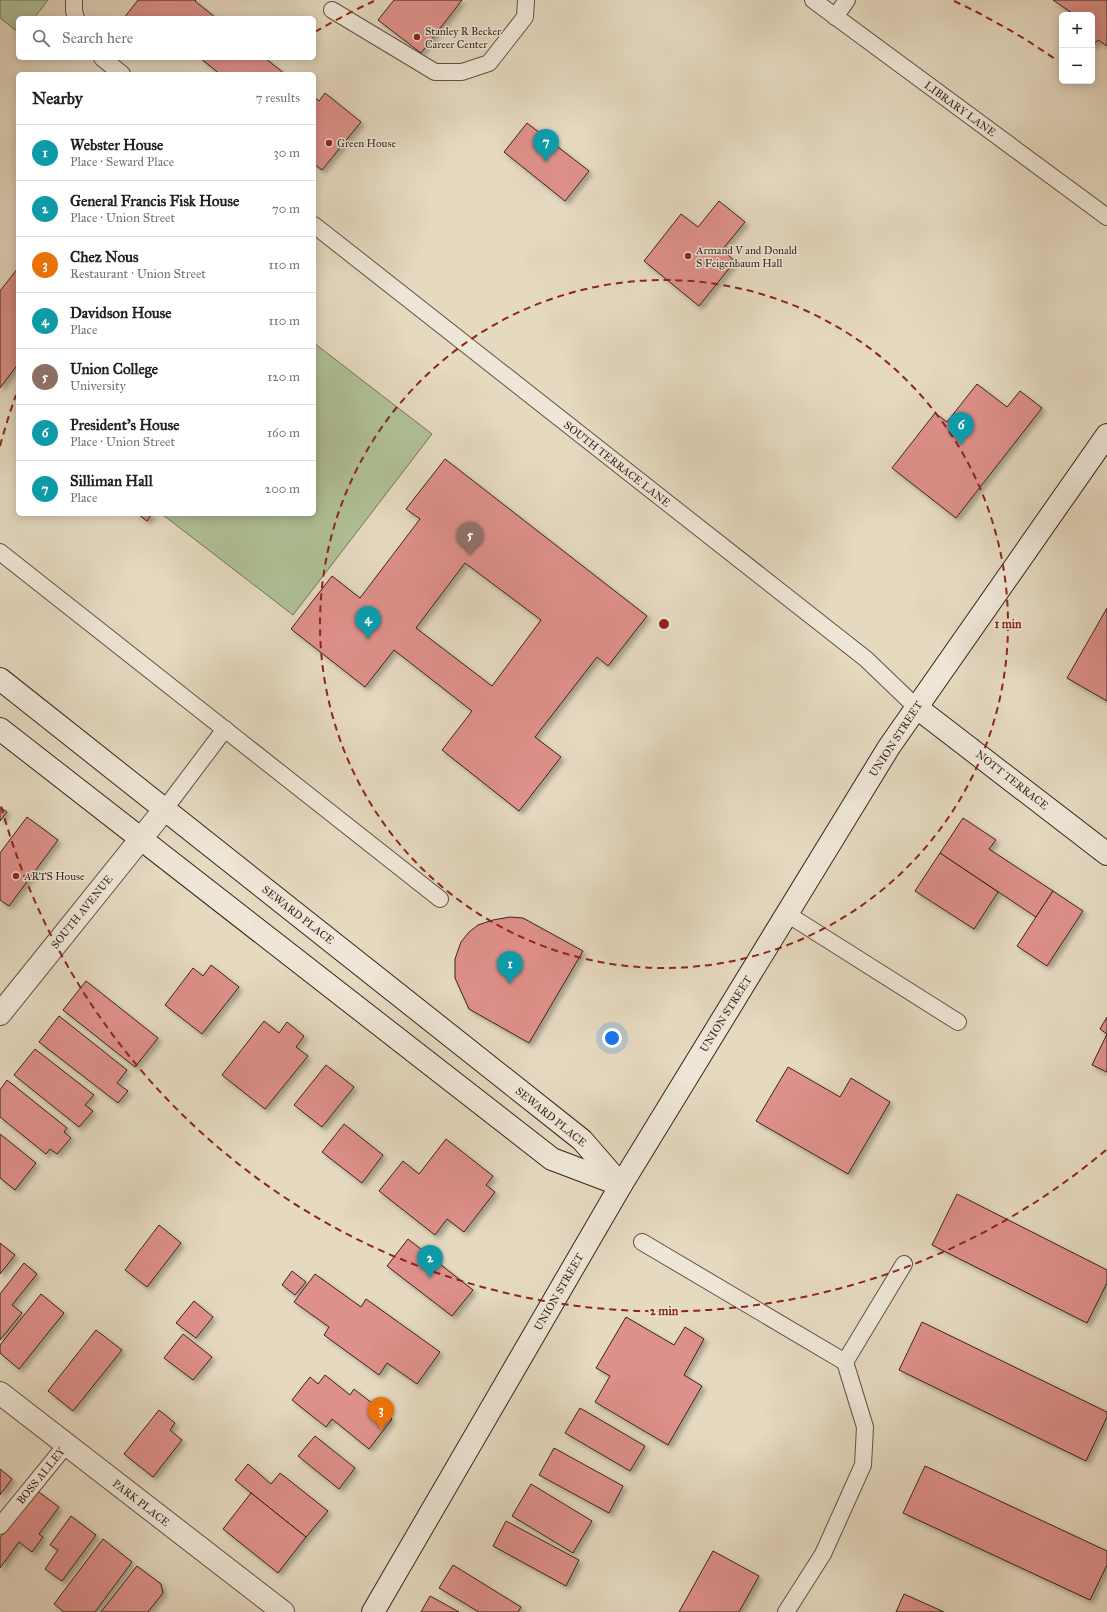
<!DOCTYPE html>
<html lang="en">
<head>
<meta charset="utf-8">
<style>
	:root { --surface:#fff; --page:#f2f2f2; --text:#202124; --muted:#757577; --line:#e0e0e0; --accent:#d93025 }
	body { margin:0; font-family:"IM FELL Great Primer",serif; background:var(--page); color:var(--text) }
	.controls { position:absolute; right:12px; top:12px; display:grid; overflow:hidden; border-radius:6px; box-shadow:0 2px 10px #0003 }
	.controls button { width:36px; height:36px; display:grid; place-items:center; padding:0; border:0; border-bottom:1px solid var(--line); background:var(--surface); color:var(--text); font:20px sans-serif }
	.you { position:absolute; left:612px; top:1038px; width:14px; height:14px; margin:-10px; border:3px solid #fff; border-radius:50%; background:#1a73e8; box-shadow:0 0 0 6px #1a73e833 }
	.badge { display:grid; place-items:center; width:26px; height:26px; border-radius:50%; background:var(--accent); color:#fff; font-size:13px; font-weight:700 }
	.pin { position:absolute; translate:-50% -33px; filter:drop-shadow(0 1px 2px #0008) }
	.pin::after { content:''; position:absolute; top:21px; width:14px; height:12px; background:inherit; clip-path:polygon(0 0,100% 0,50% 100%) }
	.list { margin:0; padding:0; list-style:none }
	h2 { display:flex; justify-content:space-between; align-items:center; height:52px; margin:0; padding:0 16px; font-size:17px }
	h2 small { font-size:13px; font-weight:400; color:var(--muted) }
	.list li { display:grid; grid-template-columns:26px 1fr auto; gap:12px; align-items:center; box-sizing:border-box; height:56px; padding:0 16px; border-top:1px solid var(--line) }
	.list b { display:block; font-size:15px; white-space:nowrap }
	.list p { margin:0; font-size:13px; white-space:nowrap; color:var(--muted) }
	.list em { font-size:13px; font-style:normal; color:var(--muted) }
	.icon { flex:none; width:22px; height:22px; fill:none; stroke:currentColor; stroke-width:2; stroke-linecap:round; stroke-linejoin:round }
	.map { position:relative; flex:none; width:1107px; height:1612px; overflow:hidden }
	.search { position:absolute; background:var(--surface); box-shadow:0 2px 10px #0003; left:16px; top:16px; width:300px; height:44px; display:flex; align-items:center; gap:10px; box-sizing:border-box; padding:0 14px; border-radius:6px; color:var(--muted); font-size:15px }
	.panel { position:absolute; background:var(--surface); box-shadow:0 2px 10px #0003; left:16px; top:72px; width:300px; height:444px; border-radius:6px }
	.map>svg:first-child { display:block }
	.green { fill:#b0c096; stroke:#747259 }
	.building { fill:#de908a; stroke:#37241c; fill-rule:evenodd; filter:url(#shadow) }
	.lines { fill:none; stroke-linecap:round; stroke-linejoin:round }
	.lane-casing { stroke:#625145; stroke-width:18 }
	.street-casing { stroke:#625145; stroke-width:24 }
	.secondary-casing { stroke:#37241c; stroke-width:24 }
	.lane { stroke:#eee6d6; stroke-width:16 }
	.street { stroke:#eee6d6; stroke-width:22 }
	.secondary { stroke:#eee6d6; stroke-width:22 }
	.ring { fill:none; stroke:#8f2418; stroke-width:2; stroke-dasharray:7 5 }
	.poi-dot { fill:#8f2418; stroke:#eee6d6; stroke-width:1.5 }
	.labels { text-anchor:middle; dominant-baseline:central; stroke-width:3; stroke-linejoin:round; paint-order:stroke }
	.poi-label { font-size:11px; fill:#37241c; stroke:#eee6d6; text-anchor:start }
	.street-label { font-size:11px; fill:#37241c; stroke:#eee6d6 }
	.centre { fill:#8f2418; stroke:#eee6d6; stroke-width:2 }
	.ring-label { font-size:12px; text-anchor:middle; font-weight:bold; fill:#8f2418; stroke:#eee6d6; stroke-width:3; stroke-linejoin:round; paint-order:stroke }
</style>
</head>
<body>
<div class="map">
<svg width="1107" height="1612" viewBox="0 0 1107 1612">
	<defs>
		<filter id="shadow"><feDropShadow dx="3.5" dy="3.5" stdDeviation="2" flood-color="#0004"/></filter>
	</defs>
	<rect width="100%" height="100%" fill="#e5d9c0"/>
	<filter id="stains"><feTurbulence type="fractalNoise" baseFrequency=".005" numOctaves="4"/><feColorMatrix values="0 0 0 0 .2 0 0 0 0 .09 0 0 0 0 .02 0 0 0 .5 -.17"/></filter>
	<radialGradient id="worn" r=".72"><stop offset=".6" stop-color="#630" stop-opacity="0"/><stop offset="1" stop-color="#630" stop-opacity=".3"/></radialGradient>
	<g class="green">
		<path d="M0,0H48L34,18H18V32L0,18Z"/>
		<path d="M314,343L432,434L293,615L163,515L314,514Z"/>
	</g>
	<g class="building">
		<path d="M138,0H196L195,1L216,18H124Z"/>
		<path d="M394,0H462L421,53L378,20Z"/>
		<path d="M1053,0H1107V46L1098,40L1092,47V15H1075Z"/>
		<path d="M200,58H265L285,74H220Z"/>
		<path d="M325,93L361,122L322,170L314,164V97L319,101Z"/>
		<path d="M527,123L589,171L565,201L504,152Z"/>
		<path d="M719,201L745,222L722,250L735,261L699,306L644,261L681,214L698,227Z"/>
		<path d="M18,268V364L0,388V291Z"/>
		<path d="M977,384L1007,407L1020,391L1042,408L956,518L892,468L935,413L947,422Z"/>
		<path d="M445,459L647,616L608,666L597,657L535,737L561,757L519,811L442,750L472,711L394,650L365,687L291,629L332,576L360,598L420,519L406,509ZM465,563L541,620L492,686L416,628Z"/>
		<path d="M138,514H152L147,521Z"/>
		<path d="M1107,608V701L1067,678Z"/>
		<path d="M0,807L7,812L0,821Z"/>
		<path d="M27,817L58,840L9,906L0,900V853Z"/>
		<path d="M963,818L996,840L989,849L1053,891L1036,917L940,853Z"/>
		<path d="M940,853L998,892L974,929L915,891Z"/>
		<path d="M1053,891L1083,911L1047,966L1017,946Z"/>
		<path d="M510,917L523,918L583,951L529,1043L469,1009L455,978V959L461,942L469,932L478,925L493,920Z"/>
		<path d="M211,965L239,987L202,1034L165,1005L193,968L203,976Z"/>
		<path d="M86,981L158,1038L135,1067L63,1010Z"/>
		<path d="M59,1016L127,1070L117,1083L128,1091L118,1103L39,1042Z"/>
		<path d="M1107,1017V1034L1100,1029Z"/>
		<path d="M264,1021L279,1033L287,1022L304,1036L296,1047L308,1056L265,1109L222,1075Z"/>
		<path d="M1107,1034V1072L1092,1065Z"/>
		<path d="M35,1049L94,1095L85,1105L93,1111L79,1127L14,1075Z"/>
		<path d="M326,1065L354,1087L322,1127L294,1105Z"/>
		<path d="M788,1067L840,1097L851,1078L890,1102L848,1174L756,1121Z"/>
		<path d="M7,1080L67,1128L64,1132L71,1138L57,1154L50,1149L46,1154L0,1117V1090Z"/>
		<path d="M344,1124L383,1155L362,1183L322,1152Z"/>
		<path d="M0,1134L36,1163L15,1190L0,1178Z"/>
		<path d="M446,1139L493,1176L486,1185L495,1192L464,1232L447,1219L435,1235L379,1191L403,1161L419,1174Z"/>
		<path d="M957,1194L1107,1270V1283L1087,1323L932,1245Z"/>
		<path d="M159,1225L181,1243L147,1287L125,1270Z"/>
		<path d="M408,1239L473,1290L452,1316L387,1266Z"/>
		<path d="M0,1243L15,1255L0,1274Z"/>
		<path d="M24,1263L37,1274L12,1305L22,1313L0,1340V1294Z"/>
		<path d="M292,1271L306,1282L295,1295L282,1285Z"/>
		<path d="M315,1274L361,1307L366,1299L440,1352L417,1384L387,1363L379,1375L324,1335L329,1327L294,1302Z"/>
		<path d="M41,1294L64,1313L19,1369L0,1353V1345Z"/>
		<path d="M194,1301L213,1317L196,1338L176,1323Z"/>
		<path d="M626,1317L674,1345L685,1327L704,1339L684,1375L702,1386L668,1445L595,1402L610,1376L596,1368Z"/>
		<path d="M922,1322L1107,1412V1417L1086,1461L899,1370Z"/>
		<path d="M96,1330L122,1350L73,1411L48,1391Z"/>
		<path d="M183,1334L212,1357L193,1380L164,1358Z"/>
		<path d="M325,1375L350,1395L354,1389L392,1419L369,1449L332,1419L326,1427L292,1400L310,1377L318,1384Z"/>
		<path d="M580,1408L645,1446L630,1471L565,1433Z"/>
		<path d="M159,1410L175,1423L170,1430L182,1440L153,1477L124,1454Z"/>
		<path d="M315,1436L355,1468L339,1489L298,1456Z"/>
		<path d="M554,1448L623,1486L609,1513L539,1475Z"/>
		<path d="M248,1464L271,1484L280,1473L328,1511L306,1537L235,1480Z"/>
		<path d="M925,1466L1107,1551V1565L1090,1600L903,1513Z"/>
		<path d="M0,1469L12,1479L0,1495Z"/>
		<path d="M531,1484L592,1521L573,1553L512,1516Z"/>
		<path d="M36,1490L59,1507L39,1534L43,1537L32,1552L19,1542L0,1568V1538Z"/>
		<path d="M251,1493L306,1537L278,1573L223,1529Z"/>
		<path d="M71,1516L96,1535L62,1581L45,1569L58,1550L50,1545Z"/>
		<path d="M506,1521L579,1560L566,1586L493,1546Z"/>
		<path d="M103,1539L132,1562L95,1612H64L54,1604Z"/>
		<path d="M713,1551L759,1576L739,1612H679Z"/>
		<path d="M453,1565L521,1607L518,1612H479L439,1588Z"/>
		<path d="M137,1566L161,1584L163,1593L148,1612H101Z"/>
		<path d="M904,1594L944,1612H896Z"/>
		<path d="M430,1596L459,1612H421Z"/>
	</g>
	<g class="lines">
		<g class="lane-casing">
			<g id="lane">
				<path d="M74,0V11L76,18"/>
				<path d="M813,0L1107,217"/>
				<path d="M332,10L435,72H462L489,63L525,17L526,0"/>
				<path d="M835,17L847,0"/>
				<path d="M102,58L122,74"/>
				<path d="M314,225L866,659L916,707"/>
				<path d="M0,552L440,899"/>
				<path d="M164,810L225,729"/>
				<path d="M787,914L958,1022"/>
				<path d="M642,1242L845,1362L865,1427L863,1465L823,1554L786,1612"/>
				<path d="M845,1362L904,1264"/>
				<path d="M0,1526L66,1445"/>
			</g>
		</g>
		<g class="street-casing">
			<g id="street">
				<path d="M0,1014L164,810"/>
				<path d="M0,1393L283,1612"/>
			</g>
		</g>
		<g class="secondary-casing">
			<g id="secondary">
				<path d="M0,679L582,1140L621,1185"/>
				<path d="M916,707L1107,854"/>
				<path d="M0,729L552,1159L618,1184"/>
				<path d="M373,1612L621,1185L889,747L1107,435"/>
			</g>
		</g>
		<use href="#lane" class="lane"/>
		<use href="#street" class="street"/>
		<use href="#secondary" class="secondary"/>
	</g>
	<g class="ring">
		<circle cx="664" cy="624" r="344"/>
		<path d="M1106 1150A687 687 0 0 1 0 802M0 446A687 687 0 0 1 16 395M315 32A687 687 0 0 1 374 1M954 1A687 687 0 0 1 1058 61"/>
	</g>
	<g class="poi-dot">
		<circle cx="417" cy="37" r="4"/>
		<circle cx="329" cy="143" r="4"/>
		<circle cx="688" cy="256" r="4"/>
		<circle cx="16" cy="876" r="4"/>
	</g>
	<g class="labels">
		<g class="poi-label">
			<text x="425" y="31">Stanley R Becker<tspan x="425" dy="13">Career Center</tspan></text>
			<text x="337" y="143">Green House</text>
			<text x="696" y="250">Armand V and Donald<tspan x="696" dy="13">S Feigenbaum Hall</tspan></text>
			<text x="24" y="876">ARTS House</text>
		</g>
		<g class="street-label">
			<text transform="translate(960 109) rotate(36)">LIBRARY LANE</text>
			<text transform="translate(617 464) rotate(38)">SOUTH TERRACE LANE</text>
			<text transform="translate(896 739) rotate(-57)">UNION STREET</text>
			<text transform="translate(1012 780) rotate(38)">NOTT TERRACE</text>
			<text transform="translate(82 912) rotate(-51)">SOUTH AVENUE</text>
			<text transform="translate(298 915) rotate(38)">SEWARD PLACE</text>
			<text transform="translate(726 1014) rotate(-58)">UNION STREET</text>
			<text transform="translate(551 1117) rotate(39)">SEWARD PLACE</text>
			<text transform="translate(559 1292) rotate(-60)">UNION STREET</text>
			<text transform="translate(41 1476) rotate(-51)">BOSS ALLEY</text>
			<text transform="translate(141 1503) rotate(38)">PARK PLACE</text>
		</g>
	</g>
	<circle cx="664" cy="624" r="6" class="centre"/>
	<g class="ring-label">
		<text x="1008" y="628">1 min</text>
		<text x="664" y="1315">2 min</text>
	</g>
	<rect width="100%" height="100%" filter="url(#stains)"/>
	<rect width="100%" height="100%" fill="url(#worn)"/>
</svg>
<div class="controls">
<button>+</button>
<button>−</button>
</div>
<div class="you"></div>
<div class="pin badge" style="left:510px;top:984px;background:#0f9aa8">1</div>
<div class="pin badge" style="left:430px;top:1278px;background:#0f9aa8">2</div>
<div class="pin badge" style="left:381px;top:1430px;background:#e8710a">3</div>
<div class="pin badge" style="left:368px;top:639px;background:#0f9aa8">4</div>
<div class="pin badge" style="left:470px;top:555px;background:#8d6e63">5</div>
<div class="pin badge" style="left:961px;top:445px;background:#0f9aa8">6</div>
<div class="pin badge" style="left:546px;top:162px;background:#0f9aa8">7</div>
<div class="search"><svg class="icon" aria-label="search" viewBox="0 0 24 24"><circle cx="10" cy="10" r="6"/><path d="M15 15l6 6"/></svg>Search here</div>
<section class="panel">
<h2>Nearby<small>7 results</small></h2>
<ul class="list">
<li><span class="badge" style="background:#0f9aa8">1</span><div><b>Webster House</b><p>Place · Seward Place</p></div><em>30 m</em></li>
<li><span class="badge" style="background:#0f9aa8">2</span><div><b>General Francis Fisk House</b><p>Place · Union Street</p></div><em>70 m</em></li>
<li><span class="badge" style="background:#e8710a">3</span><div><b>Chez Nous</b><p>Restaurant · Union Street</p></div><em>110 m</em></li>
<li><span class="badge" style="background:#0f9aa8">4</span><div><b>Davidson House</b><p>Place</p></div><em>110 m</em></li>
<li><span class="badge" style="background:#8d6e63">5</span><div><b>Union College</b><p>University</p></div><em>120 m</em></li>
<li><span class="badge" style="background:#0f9aa8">6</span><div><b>President's House</b><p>Place · Union Street</p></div><em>160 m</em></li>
<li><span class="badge" style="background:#0f9aa8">7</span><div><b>Silliman Hall</b><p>Place</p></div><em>200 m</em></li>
</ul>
</section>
</div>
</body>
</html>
